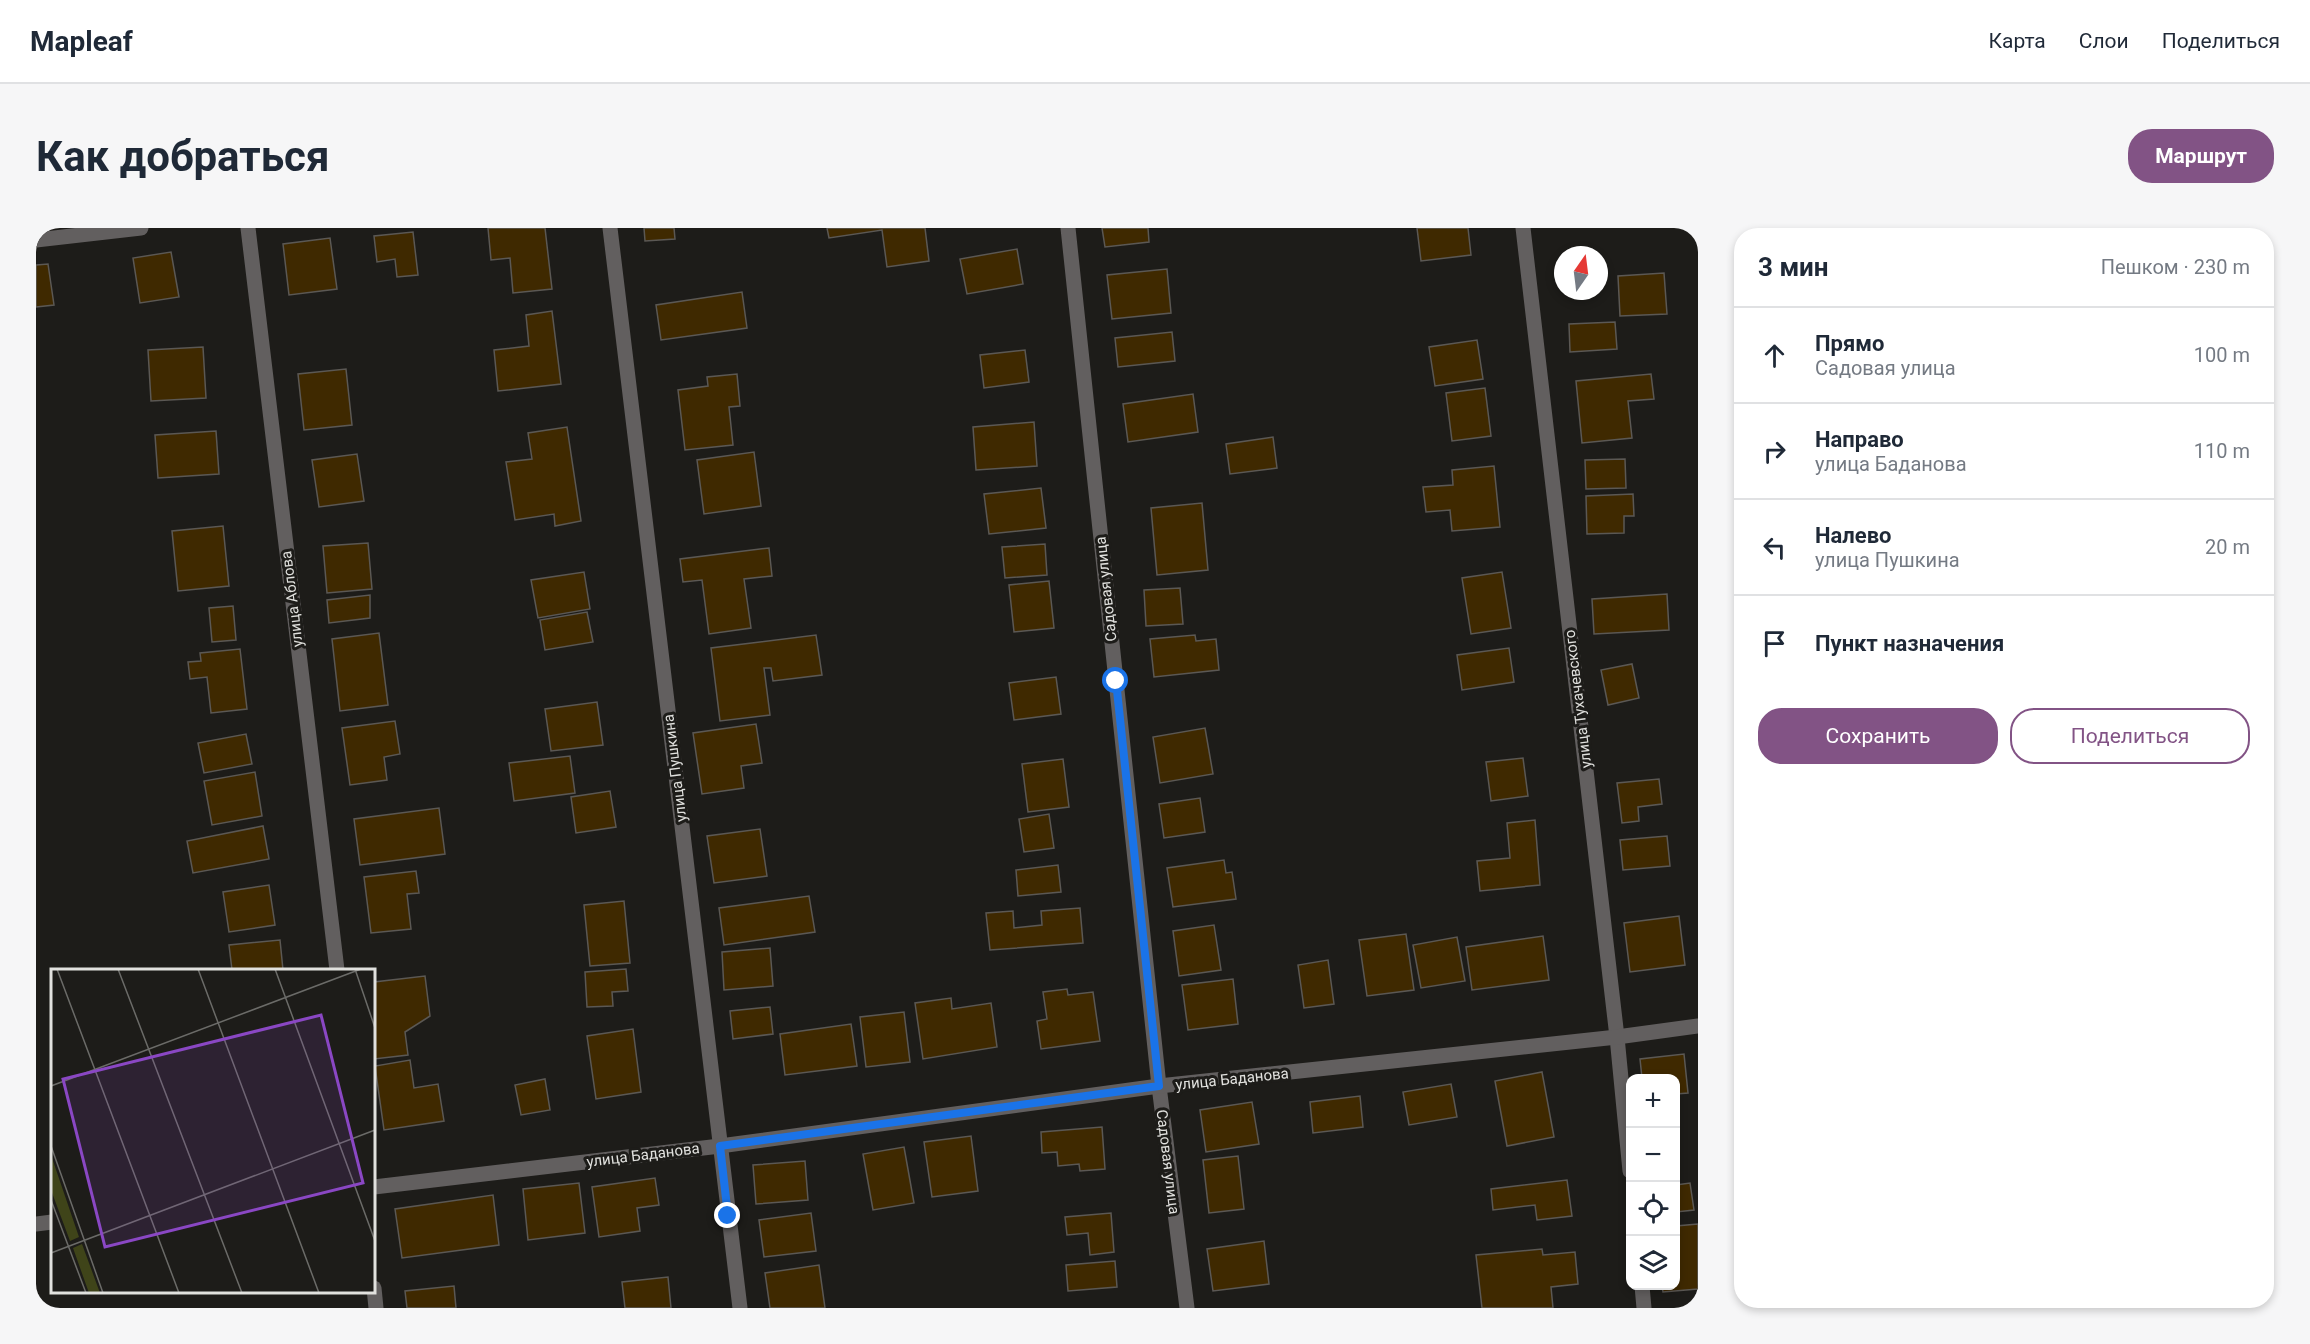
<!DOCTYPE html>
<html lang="ru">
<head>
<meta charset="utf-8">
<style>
	:root { --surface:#fff; --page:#f6f6f7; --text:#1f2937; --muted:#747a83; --line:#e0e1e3; --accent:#825385 }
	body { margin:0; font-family:Roboto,sans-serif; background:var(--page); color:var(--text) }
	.controls { position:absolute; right:18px; bottom:18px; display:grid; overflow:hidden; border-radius:12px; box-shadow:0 3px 9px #0003 }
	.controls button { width:54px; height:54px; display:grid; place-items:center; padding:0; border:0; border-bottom:2px solid var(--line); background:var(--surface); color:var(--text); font:30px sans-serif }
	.compass { position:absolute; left:1518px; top:18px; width:54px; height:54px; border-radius:50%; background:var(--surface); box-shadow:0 3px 9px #0003; rotate:14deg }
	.stop { position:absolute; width:18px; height:18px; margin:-14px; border:4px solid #1a73e8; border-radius:50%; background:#fff }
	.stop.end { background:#1a73e8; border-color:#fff; box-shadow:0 2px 6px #0008 }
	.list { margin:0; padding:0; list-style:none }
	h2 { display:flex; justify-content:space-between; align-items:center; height:78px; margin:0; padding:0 24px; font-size:26px }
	h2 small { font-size:20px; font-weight:400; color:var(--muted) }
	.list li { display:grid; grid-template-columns:39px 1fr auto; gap:18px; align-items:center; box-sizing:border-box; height:96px; padding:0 24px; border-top:2px solid var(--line) }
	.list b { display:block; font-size:22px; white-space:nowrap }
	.list p { margin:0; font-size:20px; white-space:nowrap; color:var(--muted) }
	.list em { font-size:20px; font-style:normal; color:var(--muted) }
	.actions { display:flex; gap:12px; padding:18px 24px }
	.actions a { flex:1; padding:14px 0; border:2px solid var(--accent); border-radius:24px; text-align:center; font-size:21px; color:var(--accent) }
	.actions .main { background:var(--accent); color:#fff }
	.icon { flex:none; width:33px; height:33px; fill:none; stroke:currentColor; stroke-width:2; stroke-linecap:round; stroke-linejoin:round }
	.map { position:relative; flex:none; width:1662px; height:1080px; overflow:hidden; border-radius:24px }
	header { display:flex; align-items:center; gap:36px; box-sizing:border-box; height:84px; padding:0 30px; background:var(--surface); border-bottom:2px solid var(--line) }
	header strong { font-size:28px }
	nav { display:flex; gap:33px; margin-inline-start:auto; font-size:21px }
	.intro { display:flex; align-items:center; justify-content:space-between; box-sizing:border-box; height:144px; padding:0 36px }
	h1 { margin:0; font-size:42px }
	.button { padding:15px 27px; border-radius:24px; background:var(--accent); color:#fff; font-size:21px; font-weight:700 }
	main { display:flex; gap:36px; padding:0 36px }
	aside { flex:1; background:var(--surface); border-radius:24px; box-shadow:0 3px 9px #0003 }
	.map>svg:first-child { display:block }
	.building { fill:#3f2900; stroke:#5b5854; stroke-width:1.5 }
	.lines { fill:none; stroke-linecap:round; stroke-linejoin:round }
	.street { stroke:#625f5f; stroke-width:15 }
	.route { stroke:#1a73e8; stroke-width:8 }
	.labels { text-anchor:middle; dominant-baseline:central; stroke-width:6; stroke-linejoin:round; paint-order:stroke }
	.street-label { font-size:15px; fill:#e1e1de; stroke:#1d1c19 }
	.inset-road { fill:none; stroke:#6b6b68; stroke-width:1.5 }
	.view { fill:#8a47c4; fill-opacity:0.15; stroke:#8a47c4; stroke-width:3 }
	.inset-edge { fill:none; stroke:#e1e1de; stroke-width:3 }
</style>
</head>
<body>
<header>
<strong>Mapleaf</strong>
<nav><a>Карта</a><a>Слои</a><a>Поделиться</a></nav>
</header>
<div class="intro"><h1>Как добраться</h1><a class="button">Маршрут</a></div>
<main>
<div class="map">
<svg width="1662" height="1080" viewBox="0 0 1662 1080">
	<rect width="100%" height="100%" fill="#1d1c19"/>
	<g class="building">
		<path d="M452,0H509L516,61L477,65L474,30L455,32Z"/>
		<path d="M608,0H638L639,11L609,13Z"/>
		<path d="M791,0H889L893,33L851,39L846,2L793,10Z"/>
		<path d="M1066,0H1112L1113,14L1069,19Z"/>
		<path d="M1381,0H1432L1435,27L1385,33Z"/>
		<path d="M377,4L382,47L361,49L359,31L341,34L338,8Z"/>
		<path d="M294,10L301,61L253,67L247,16Z"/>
		<path d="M981,21L987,56L931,66L924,31Z"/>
		<path d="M135,24L143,69L104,75L97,30Z"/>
		<path d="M12,36L18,77L0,79V37Z"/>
		<path d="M1131,41L1135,85L1076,91L1071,47Z"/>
		<path d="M1628,45L1631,86L1584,88L1582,48Z"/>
		<path d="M706,64L711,100L625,112L620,77Z"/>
		<path d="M516,83L525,156L462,163L458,122L493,118L490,87Z"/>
		<path d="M1579,94L1581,121L1534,124L1533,96Z"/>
		<path d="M1136,104L1139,133L1082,139L1079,110Z"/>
		<path d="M1441,112L1447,151L1399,158L1393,119Z"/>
		<path d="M167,119L170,170L115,173L112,122Z"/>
		<path d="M989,122L993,154L948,160L944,127Z"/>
		<path d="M310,141L316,197L268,202L262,146Z"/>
		<path d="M701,146L704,178L693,179L697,217L649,222L642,162L672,158L671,149Z"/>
		<path d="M1615,146L1618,171L1592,173L1596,210L1546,215L1540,153Z"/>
		<path d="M1449,160L1455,208L1416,213L1410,165Z"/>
		<path d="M1157,166L1162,204L1092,214L1087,176Z"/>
		<path d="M998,194L1001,238L940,242L937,199Z"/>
		<path d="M531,199L545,293L519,298L518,286L479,292L470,234L496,231L492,205Z"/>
		<path d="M180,203L183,246L122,250L119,207Z"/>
		<path d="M1237,209L1241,240L1194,246L1190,216Z"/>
		<path d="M718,224L725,278L668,286L661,232Z"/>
		<path d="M321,226L328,273L283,279L276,232Z"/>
		<path d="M1589,231L1590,260L1550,261L1549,232Z"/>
		<path d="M1458,238L1464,299L1416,303L1414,282L1390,284L1387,259L1417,257L1416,242Z"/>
		<path d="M1005,260L1010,300L953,306L948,266Z"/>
		<path d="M1597,266L1598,288H1588V305L1551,306L1550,268Z"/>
		<path d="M1166,275L1172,342L1121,347L1115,280Z"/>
		<path d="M187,298L193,358L142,363L136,303Z"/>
		<path d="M332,315L336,361L291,365L287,318Z"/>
		<path d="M1009,316L1011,347L969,350L966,319Z"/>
		<path d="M733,320L736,348L708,351L715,400L673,406L666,352L647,354L644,331Z"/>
		<path d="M548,344L554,381L502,390L495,352Z"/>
		<path d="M1466,344L1475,400L1435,406L1426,350Z"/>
		<path d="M1013,353L1018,400L978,404L973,357Z"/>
		<path d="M1144,360L1147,396L1110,398L1108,362Z"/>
		<path d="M1631,366L1633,402L1558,406L1556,371Z"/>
		<path d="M334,367V390L293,395L291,372Z"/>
		<path d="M197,378L200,412L176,414L173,380Z"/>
		<path d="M551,384L557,414L509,422L504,392Z"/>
		<path d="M343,405L352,477L304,483L296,411Z"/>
		<path d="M780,407L786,447L737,453L735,440H728L734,487L684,493L675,420Z"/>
		<path d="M1159,407L1160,413L1180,411L1183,442L1118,449L1114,411Z"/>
		<path d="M1473,420L1478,454L1426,462L1421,427Z"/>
		<path d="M204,421L211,481L175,485L171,449L154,451L152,434L165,433L164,425Z"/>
		<path d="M1596,436L1603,470L1572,477L1565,442Z"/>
		<path d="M1020,449L1025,486L978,492L973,455Z"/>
		<path d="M561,474L567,517L515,523L509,481Z"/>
		<path d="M359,493L364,526L348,529L351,552L314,557L306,500Z"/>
		<path d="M720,496L726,535L705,538L708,560L666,566L657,505Z"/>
		<path d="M1169,500L1177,546L1124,555L1117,509Z"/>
		<path d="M210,506L216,536L168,545L162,515Z"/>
		<path d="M534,528L539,565L478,573L473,535Z"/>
		<path d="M1487,530L1492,568L1455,573L1450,534Z"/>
		<path d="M1027,531L1033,579L992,584L986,536Z"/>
		<path d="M219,544L226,588L176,597L168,553Z"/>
		<path d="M1623,551L1626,576L1602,579L1603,593L1586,595L1581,555Z"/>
		<path d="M574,563L580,599L540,605L535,569Z"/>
		<path d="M1164,570L1169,604L1128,610L1123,576Z"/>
		<path d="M403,580L409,626L324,637L318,591Z"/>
		<path d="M1013,586L1018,620L988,624L983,591Z"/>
		<path d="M1499,592L1504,657L1444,663L1441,633L1474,630L1471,595Z"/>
		<path d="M227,598L233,631L157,645L151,613Z"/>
		<path d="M724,601L731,648L678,655L671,608Z"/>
		<path d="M1631,608L1634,638L1587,642L1584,612Z"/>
		<path d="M1188,632L1190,645L1196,644L1200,671L1137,679L1131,640Z"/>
		<path d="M1022,637L1025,664L982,668L980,642Z"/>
		<path d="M380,643L383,665L371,666L375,701L335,705L328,649Z"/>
		<path d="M233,657L239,697L193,704L187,664Z"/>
		<path d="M773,668L779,704L688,717L683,680Z"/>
		<path d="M588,673L594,735L554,738L548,677Z"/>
		<path d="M1044,680L1047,715L954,722L950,685L977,683L978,700L1006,697L1005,683Z"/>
		<path d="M1643,688L1649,737L1594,744L1588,695Z"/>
		<path d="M1178,697L1185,742L1143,748L1137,703Z"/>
		<path d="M1370,706L1378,762L1331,768L1323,712Z"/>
		<path d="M1507,708L1513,752L1436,762L1430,719Z"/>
		<path d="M1421,709L1429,753L1385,760L1377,717Z"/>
		<path d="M244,712L247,742H196L193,717Z"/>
		<path d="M734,720L737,758L688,762L686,724Z"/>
		<path d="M1292,732L1298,776L1268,780L1262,737Z"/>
		<path d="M590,741L592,763L576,764L577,778L551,779L549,744Z"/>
		<path d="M389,748L394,788L369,804L372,827L338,831V754Z"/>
		<path d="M1197,751L1202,796L1152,802L1146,757Z"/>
		<path d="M1031,761L1032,767L1057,764L1064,813L1005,821L1001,793L1011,791L1007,764Z"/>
		<path d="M915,770L916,781L955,775L961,819L887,831L879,775Z"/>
		<path d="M734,779L737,806L697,811L694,783Z"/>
		<path d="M868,784L874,834L830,839L824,789Z"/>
		<path d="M815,796L821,838L749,847L744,806Z"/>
		<path d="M597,801L605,864L560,871L551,808Z"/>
		<path d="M1648,826L1652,865L1640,866V850H1606L1604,831Z"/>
		<path d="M374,832L378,860L402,856L408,893L348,902L339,838Z"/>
		<path d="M1506,844L1518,909L1471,918L1459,853Z"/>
		<path d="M509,851L514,882L485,887L479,857Z"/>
		<path d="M1415,856L1421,889L1373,897L1367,864Z"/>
		<path d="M1324,868L1327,899L1277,905L1274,874Z"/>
		<path d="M1216,874L1223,916L1170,924L1164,882Z"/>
		<path d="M1066,899L1069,941L1044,943L1043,936L1022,938L1021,924L1006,925L1005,904Z"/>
		<path d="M935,908L942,963L896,969L888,914Z"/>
		<path d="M868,919L878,975L837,982L827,926Z"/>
		<path d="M1202,928L1208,981L1173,985L1167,932Z"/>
		<path d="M769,933L772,972L720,976L717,937Z"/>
		<path d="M619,950L623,977L601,980L604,1003L563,1009L556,959Z"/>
		<path d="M1531,952L1536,988L1501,992L1499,977L1457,982L1455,961Z"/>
		<path d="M543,955L549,1005L492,1012L487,961Z"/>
		<path d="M1654,955L1658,982L1640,984V957Z"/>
		<path d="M457,967L463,1017L366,1030L359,981Z"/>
		<path d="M775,985L780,1023L728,1029L723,992Z"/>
		<path d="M1075,985L1078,1024L1054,1027L1052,1005L1031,1007L1029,989Z"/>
		<path d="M1662,996V1061L1627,1064L1626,1058H1640V998Z"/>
		<path d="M1228,1013L1233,1056L1177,1063L1171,1021Z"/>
		<path d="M1506,1021L1507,1027L1539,1024L1542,1056L1515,1059L1517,1080H1446L1440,1027Z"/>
		<path d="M1079,1033L1081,1059L1032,1063L1030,1037Z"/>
		<path d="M783,1037L789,1080H734L729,1045Z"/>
		<path d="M632,1049L635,1080H589L586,1054Z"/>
		<path d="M418,1058L420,1080H371L369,1063Z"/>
	</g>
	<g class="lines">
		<g class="street">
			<path d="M212,0L301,742"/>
			<path d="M574,0L704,1080"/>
			<path d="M1032,0L1123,858L1151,1080"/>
			<path d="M1487,0L1581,809L1594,943"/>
			<path d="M0,12L105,0"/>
			<path d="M338,959L684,918L1123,858L1581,809L1662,798"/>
			<path d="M0,996L16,994"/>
			<path d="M1606,1058L1608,1080"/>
			<path d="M338,1060L340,1080"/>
		</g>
	</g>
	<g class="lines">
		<path class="route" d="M692,988L684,918L1123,858L1080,453"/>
	</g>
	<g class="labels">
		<g class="street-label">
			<text transform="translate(1070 361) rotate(-96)">Садовая улица</text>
			<text transform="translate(256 371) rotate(-97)">улица Аблова</text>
			<text transform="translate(1542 471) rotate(-97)">улица Тухачевского</text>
			<text transform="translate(639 540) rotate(-97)">улица Пушкина</text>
			<text transform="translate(1196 851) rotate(-6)">улица Баданова</text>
			<text transform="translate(607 927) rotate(-7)">улица Баданова</text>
			<text transform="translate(1132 934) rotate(83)">Садовая улица</text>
		</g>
	</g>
	<g transform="translate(15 741)">
		<rect width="324" height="324" fill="#1d1c19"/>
		<path d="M0,186L28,268L19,272L0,221ZM31,275L49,324H38L22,279Z" fill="#3f4419"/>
		<path class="inset-road" d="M6,0L128,324M67,0L191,324M147,0L268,324M224,0L324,272M304,0L324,59M0,117L310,0M0,177L52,324M0,231L35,324M0,284L324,161"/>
		<path class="view" d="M270,46L312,214L54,278L12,110Z"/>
		<rect width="324" height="324" class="inset-edge"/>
	</g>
</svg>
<div class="controls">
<button>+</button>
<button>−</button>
<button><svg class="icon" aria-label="locate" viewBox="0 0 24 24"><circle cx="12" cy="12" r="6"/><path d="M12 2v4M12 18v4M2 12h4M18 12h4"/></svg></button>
<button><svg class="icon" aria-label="layers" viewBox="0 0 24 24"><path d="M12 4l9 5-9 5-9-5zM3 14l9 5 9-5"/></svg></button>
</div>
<svg class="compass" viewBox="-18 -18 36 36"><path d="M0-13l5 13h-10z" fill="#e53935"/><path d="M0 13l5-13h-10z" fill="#747a83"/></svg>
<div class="stop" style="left:1080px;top:453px"></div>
<div class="stop end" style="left:692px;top:988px"></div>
</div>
<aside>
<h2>3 мин<small>Пешком · 230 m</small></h2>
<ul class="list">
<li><svg class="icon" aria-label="ahead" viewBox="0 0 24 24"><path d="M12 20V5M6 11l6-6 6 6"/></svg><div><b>Прямо</b><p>Садовая улица</p></div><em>100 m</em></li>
<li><svg class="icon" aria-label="right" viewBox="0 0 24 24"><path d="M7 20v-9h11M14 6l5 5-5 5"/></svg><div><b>Направо</b><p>улица Баданова</p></div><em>110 m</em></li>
<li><svg class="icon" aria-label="left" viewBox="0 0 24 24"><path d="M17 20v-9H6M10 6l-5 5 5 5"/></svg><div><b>Налево</b><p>улица Пушкина</p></div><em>20 m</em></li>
<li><svg class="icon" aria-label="arrive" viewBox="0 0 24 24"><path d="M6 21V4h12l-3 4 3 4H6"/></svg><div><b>Пункт назначения</b></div></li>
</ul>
<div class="actions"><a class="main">Сохранить</a><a>Поделиться</a></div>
</aside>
</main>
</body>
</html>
